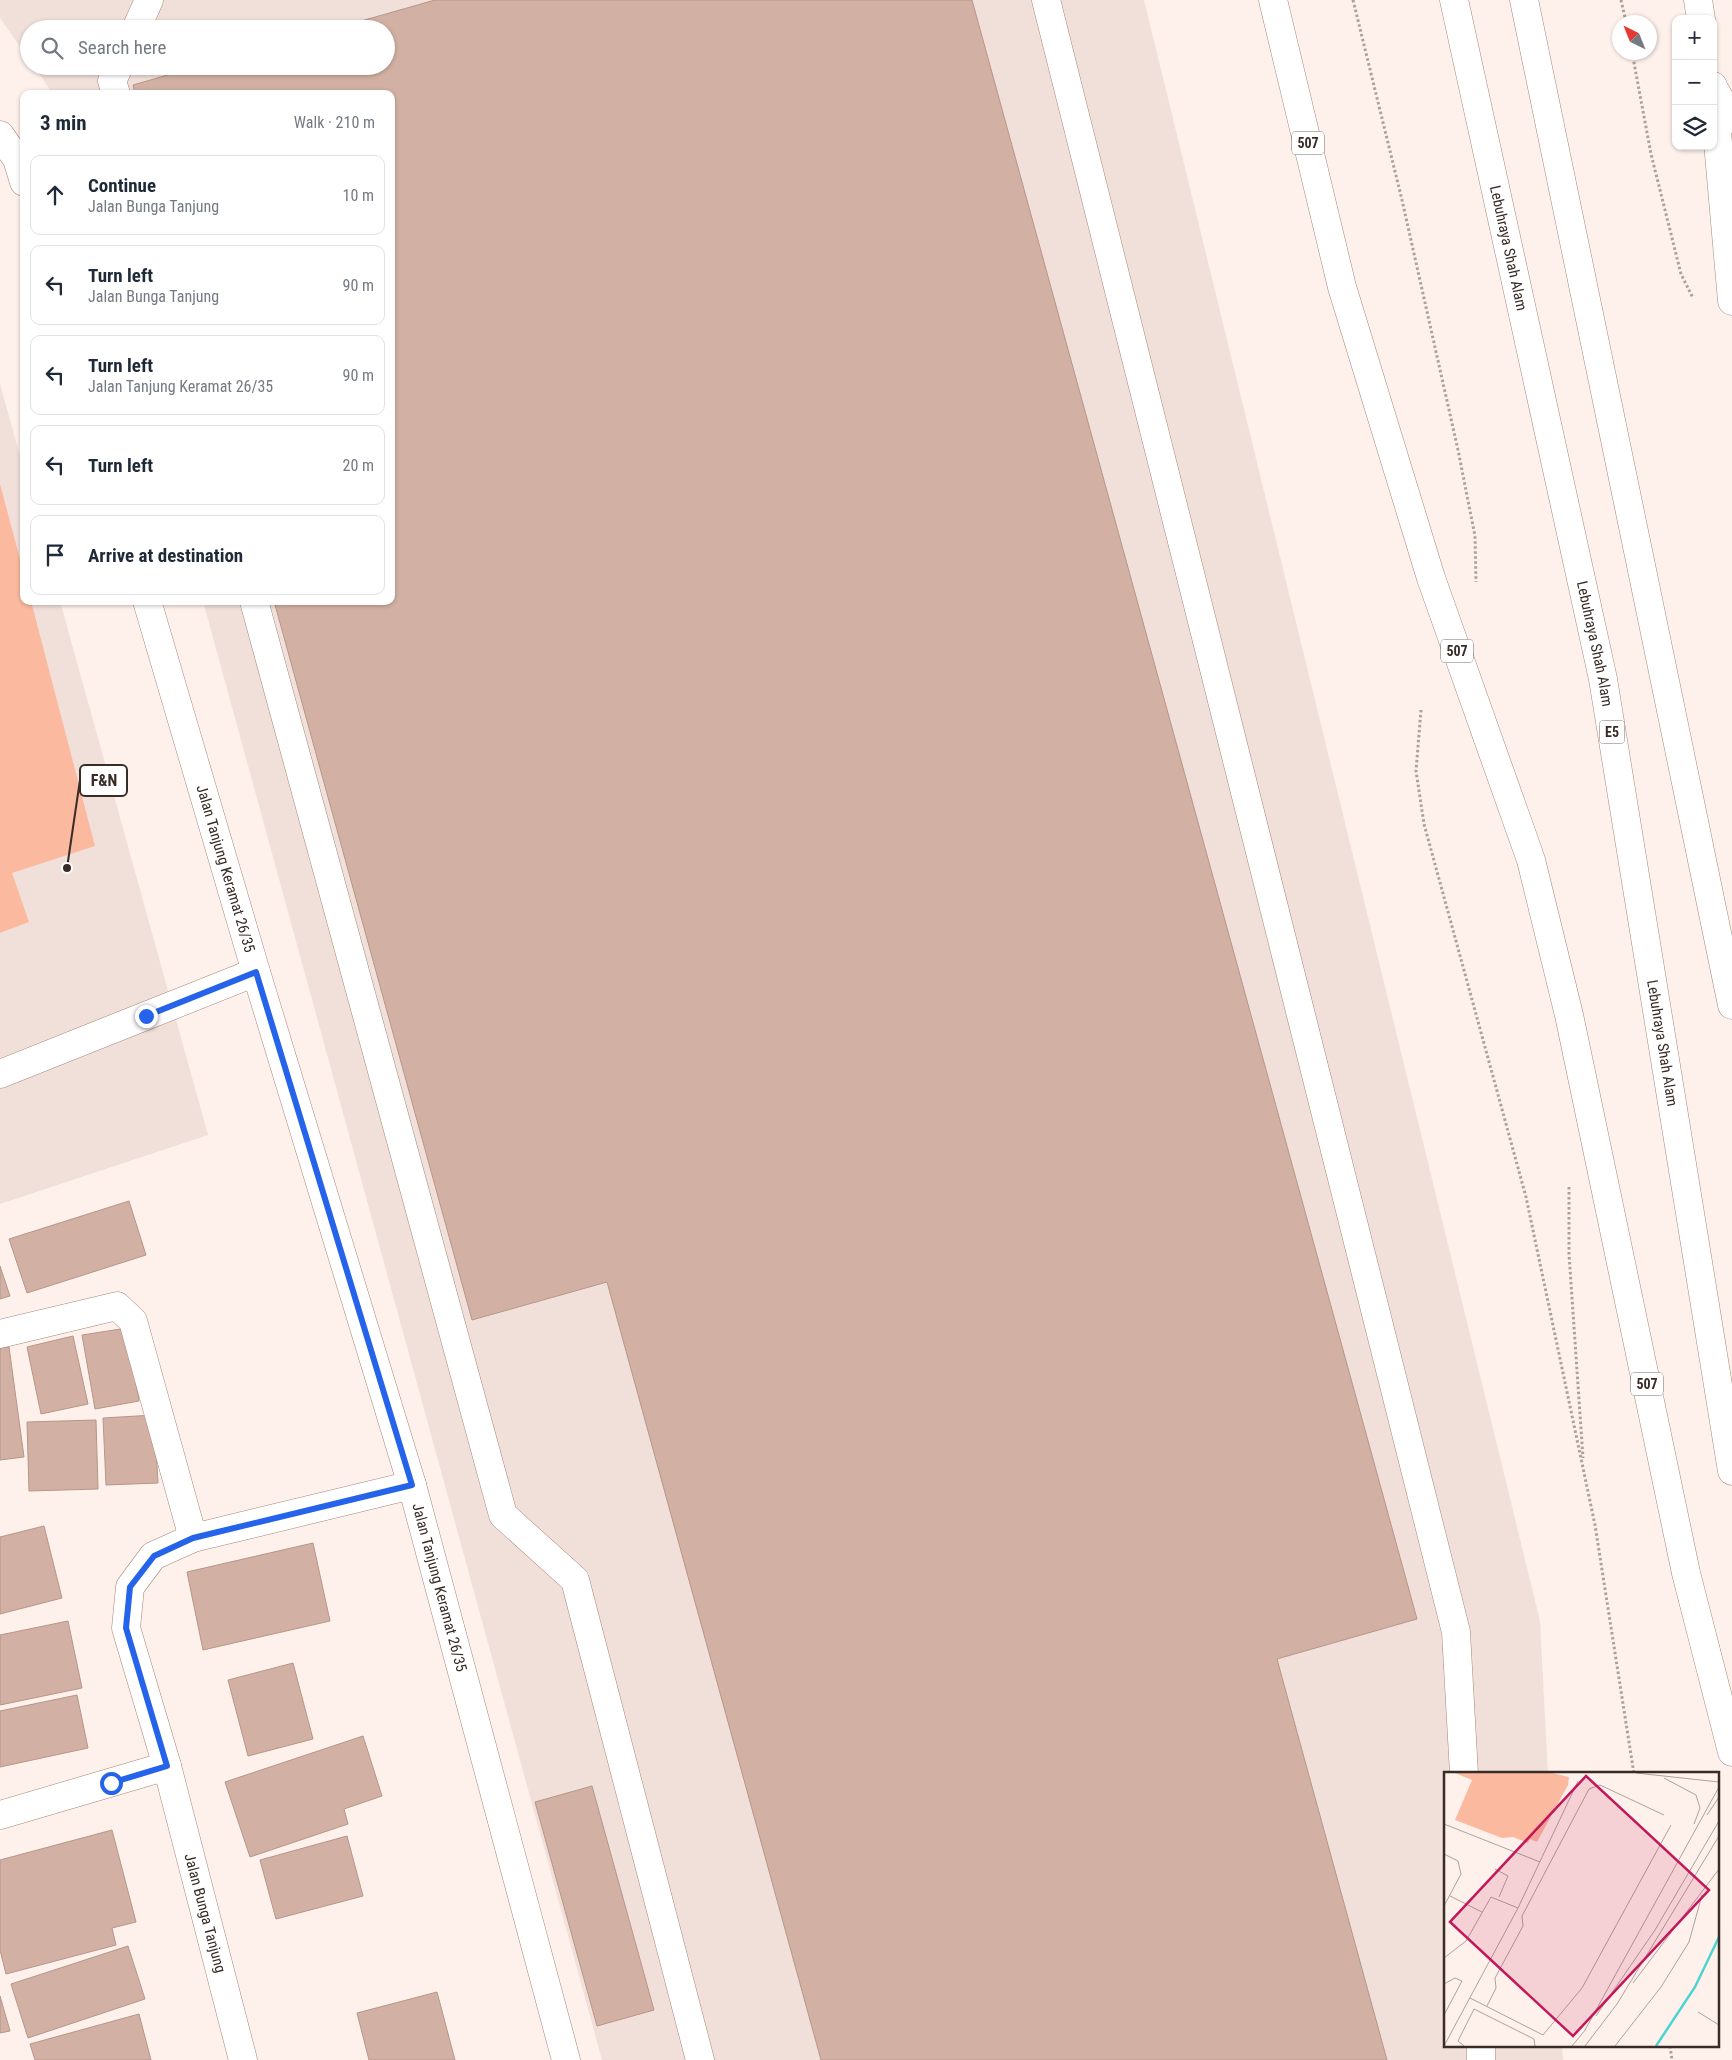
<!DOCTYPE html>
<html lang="en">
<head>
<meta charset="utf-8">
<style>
	:root { --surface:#fff; --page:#f2f2f3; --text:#1f2937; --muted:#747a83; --line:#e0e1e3 }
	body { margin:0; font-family:"Roboto Condensed",sans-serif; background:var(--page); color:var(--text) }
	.controls { position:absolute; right:15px; top:15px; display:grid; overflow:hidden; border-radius:10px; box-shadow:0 1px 4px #0004 }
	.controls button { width:45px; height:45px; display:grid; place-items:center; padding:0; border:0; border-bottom:1px solid var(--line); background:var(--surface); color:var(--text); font:25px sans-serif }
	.compass { position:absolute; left:1612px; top:15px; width:45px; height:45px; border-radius:50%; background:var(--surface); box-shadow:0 1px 4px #0004; rotate:317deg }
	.stop { position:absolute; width:15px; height:15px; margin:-11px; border:4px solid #2563eb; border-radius:50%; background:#fff }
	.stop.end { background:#2563eb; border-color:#fff; box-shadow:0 1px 5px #0008 }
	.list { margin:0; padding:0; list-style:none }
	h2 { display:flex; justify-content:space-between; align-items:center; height:65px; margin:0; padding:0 20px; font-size:21px }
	h2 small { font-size:16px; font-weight:400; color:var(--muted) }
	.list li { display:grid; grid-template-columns:32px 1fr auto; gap:15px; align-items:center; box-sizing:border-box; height:80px; margin:0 10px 10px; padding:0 10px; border:1px solid var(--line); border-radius:10px }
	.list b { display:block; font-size:19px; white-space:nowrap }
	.list p { margin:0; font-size:16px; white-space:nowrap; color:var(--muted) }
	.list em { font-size:16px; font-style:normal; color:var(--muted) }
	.icon { flex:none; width:28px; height:28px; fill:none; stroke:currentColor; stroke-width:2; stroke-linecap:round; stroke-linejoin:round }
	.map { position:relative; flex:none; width:1732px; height:2060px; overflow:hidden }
	.search { position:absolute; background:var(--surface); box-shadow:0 1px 4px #0004; left:20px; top:20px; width:375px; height:55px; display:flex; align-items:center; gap:12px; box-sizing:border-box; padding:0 18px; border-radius:28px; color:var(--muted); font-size:19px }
	.panel { position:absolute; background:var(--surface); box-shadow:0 1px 4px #0004; left:20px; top:90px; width:375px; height:515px; border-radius:10px }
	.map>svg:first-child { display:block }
	.built { fill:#f1e0da }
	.green { fill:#fbba9f }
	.building { fill:#d2b1a4; stroke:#b69689 }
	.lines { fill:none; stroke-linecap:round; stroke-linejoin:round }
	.minor-casing { stroke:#a6877a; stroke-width:29 }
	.major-casing { stroke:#a6877a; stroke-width:29 }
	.highway-casing { stroke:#a6877a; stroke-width:29 }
	.path { stroke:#aea09b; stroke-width:3; stroke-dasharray:2.5 2.5; stroke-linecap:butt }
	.minor { stroke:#fff; stroke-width:28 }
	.major { stroke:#fff; stroke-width:28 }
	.highway { stroke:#fff; stroke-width:28 }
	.route { stroke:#2563eb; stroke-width:6 }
	.labels { text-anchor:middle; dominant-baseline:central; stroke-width:4; stroke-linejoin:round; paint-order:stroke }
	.shield { fill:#fff; stroke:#746b68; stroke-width:1 }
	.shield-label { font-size:14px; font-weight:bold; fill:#392c27 }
	.street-label { font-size:15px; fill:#392c27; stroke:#fff }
	.inset-river { fill:none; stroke:#4dd4d2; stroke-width:2.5 }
	.inset-road { fill:none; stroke:#afa29c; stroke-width:1 }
	.view { fill:#c2185b; fill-opacity:0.15; stroke:#c2185b; stroke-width:2.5 }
	.inset-edge { fill:none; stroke:#392c27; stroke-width:2.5 }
	.leader { fill:none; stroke:#392c27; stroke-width:2 }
	.callout-dot { fill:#392c27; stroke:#fff; stroke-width:2 }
	.callout { fill:#fff; stroke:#392c27; stroke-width:2 }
	.callout-label { font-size:16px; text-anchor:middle; font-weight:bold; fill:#392c27 }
</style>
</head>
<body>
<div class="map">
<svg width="1732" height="2060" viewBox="0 0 1732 2060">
	<rect width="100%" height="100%" fill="#fef0ea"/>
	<g class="built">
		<path d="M0,0H1144L1540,1621L1548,1774H1446V2046H1562L1563,2060H602L203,601H391V94H53L34,66H386V29H29V59L0,18Z"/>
		<path d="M0,384L24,470V601H60L208,1135L0,1204Z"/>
	</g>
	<path class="green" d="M0,484L24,574V601H31L95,846L12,873L29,922L0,933Z"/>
	<g class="building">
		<path d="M435,0H972L1417,1619L1277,1659L1387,2060H821L607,1282L472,1320L274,601H391V94H135L133,85L199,66H386V29H333Z"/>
		<path d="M129,1201L146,1255L27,1293L9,1239Z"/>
		<path d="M0,1266L10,1296L0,1299Z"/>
		<path d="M127,1328L139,1401L95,1409L82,1335Z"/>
		<path d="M73,1336L88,1404L41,1414L27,1347Z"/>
		<path d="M9,1347L24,1457L0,1460V1348Z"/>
		<path d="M154,1415L158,1483L106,1485L103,1418Z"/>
		<path d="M96,1420L98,1489L29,1491L27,1422Z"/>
		<path d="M44,1526L62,1598L0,1614V1537Z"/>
		<path d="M313,1543L330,1621L203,1650L187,1572Z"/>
		<path d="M68,1621L82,1688L0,1705V1635Z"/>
		<path d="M293,1663L313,1739L248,1756L228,1680Z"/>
		<path d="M77,1695L88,1748L0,1767V1711Z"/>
		<path d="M363,1736L382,1796L344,1809L348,1824L250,1857L225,1782Z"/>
		<path d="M592,1786L654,2010L597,2026L535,1802Z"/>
		<path d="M112,1830L136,1922L112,1928L116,1945L6,1974L0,1950V1860Z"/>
		<path d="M347,1836L363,1896L276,1919L260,1860Z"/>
		<path d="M128,1946L145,1999L28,2038L11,1984Z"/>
		<path d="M437,1992L455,2060H369L357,2013Z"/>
		<path d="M0,1996L10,2031L0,2033Z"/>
		<path d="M139,2014L151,2060H35L30,2044Z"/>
	</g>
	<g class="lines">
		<g class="minor-casing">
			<g id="minor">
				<path d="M1046,0L1456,1632L1464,1774"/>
				<path d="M136,29L149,0"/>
				<path d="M116,94L112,81L119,66"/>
				<path d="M0,135L17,159L24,182"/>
				<path id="s1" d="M147,601L256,972L412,1485L566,2060"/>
				<path d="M254,601L503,1515L575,1580L700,2060"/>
				<path d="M0,1074L256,972"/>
				<path d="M0,1334L117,1306L133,1321L193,1538"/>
				<path d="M0,1815L167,1766"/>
				<path d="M1481,2046V2060"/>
				<path d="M243,2060L167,1766L126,1628L130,1587L153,1556L193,1538L412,1485"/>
			</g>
		</g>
		<g class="major-casing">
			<path id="major" d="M1714,89L1732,119"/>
		</g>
		<g class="highway-casing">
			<g id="highway">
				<path d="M1273,0L1342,287L1431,578L1531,860L1569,1015L1686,1573L1732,1752"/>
				<path id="s2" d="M1454,0L1603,679L1732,1471"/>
				<path d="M1524,0L1732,1005"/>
				<path d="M1698,0L1701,19"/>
				<path d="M1713,86L1732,301"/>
			</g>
		</g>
		<g class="path">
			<path d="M1353,0L1402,200L1458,450L1475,536L1476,582"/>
			<path d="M1621,0L1626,22"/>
			<path d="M1632,52L1651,154L1681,274L1693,298"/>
			<path d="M1421,710L1416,771L1424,824L1526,1197L1595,1525L1634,1774"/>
			<path d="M1569,1187V1254L1583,1458"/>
			<path d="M1670,2046L1672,2060"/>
		</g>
		<use href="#minor" class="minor"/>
		<use href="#major" class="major"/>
		<use href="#highway" class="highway"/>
	</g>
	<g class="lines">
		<path class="route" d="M111,1783L167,1766L126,1628L130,1587L154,1556L193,1538L412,1485L256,972L146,1016"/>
	</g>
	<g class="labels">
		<g class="shield">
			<rect x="1292" y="131.5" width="32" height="23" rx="4"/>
			<rect x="1441" y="639.5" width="32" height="23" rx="4"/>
			<rect x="1599.5" y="720.5" width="25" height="23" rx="4"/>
			<rect x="1631" y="1372.5" width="32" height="23" rx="4"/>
		</g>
		<g class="shield-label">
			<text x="1308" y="143">507</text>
			<text x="1457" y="651">507</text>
			<text x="1612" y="732">E5</text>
			<text x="1647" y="1384">507</text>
		</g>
		<g class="street-label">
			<text stroke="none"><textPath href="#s2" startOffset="254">Lebuhraya Shah Alam</textPath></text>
			<text stroke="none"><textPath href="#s2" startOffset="659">Lebuhraya Shah Alam</textPath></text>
			<text stroke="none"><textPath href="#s1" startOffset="279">Jalan Tanjung Keramat 26/35</textPath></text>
			<text stroke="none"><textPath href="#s2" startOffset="1064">Lebuhraya Shah Alam</textPath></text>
			<text stroke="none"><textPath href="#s1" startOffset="1029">Jalan Tanjung Keramat 26/35</textPath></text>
			<text transform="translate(205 1913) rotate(75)">Jalan Bunga Tanjung</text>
		</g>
	</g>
	<g transform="translate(1444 1772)">
		<rect width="275" height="275" fill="#fef0ea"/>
		<path d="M11,1H108L125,5L124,13L93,70L86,67L84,71L69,65L58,66L11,48L28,8Z" fill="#fbba9f"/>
		<path class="inset-river" d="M212,274L251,215L275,165"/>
		<path class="inset-road" d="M192,1L275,10M220,6L252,23L256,36L250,52M263,43L275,25M0,52L96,90M0,82L14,89L17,102L0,134M51,97L64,104L55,125M6,124L38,140M0,186L22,169L47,125L74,136M189,211L275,97M0,212L11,206L18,209L0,243M26,226L99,263L138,216L227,53M43,234L52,216L51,206L79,154L78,144L145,17L156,13L220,43M254,240L275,253M152,244L211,158L275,49M141,258L275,15M0,274L74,136L134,9M20,274L14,269L30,237L90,267L91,274M128,274L142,257M141,274L173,232L275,64M171,274L217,215L245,170L258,123"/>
		<path class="view" d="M142,4L265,118L129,264L6,150Z"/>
		<rect width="275" height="275" class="inset-edge"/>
	</g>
	<path class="leader" d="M67 868L80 780"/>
	<circle class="callout-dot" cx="67" cy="868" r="5"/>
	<rect class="callout" x="80" y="765" width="47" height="31" rx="5"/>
	<g class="callout-label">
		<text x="104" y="786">F&amp;N</text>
	</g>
</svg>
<div class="controls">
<button>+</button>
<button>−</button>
<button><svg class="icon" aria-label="layers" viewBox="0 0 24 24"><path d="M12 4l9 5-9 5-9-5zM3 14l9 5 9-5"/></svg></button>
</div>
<svg class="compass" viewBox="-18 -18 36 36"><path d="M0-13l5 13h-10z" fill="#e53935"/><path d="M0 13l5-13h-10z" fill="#747a83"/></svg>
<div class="stop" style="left:111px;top:1783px"></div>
<div class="stop end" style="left:146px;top:1016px"></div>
<div class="search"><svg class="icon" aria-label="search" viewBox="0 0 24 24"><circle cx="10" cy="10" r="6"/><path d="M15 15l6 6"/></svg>Search here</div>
<section class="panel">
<h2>3 min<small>Walk · 210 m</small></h2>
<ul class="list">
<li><svg class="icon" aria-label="ahead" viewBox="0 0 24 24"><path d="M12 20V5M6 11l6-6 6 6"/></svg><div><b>Continue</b><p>Jalan Bunga Tanjung</p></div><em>10 m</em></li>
<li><svg class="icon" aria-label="left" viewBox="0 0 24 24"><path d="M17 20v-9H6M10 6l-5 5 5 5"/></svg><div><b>Turn left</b><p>Jalan Bunga Tanjung</p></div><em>90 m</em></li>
<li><svg class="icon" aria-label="left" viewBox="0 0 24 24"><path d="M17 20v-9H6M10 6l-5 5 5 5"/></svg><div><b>Turn left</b><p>Jalan Tanjung Keramat 26/35</p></div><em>90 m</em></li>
<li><svg class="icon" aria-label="left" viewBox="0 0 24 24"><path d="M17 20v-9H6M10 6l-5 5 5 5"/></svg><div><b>Turn left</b></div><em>20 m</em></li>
<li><svg class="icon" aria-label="arrive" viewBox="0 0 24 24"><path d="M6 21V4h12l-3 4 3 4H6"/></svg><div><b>Arrive at destination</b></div></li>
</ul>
</section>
</div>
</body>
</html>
